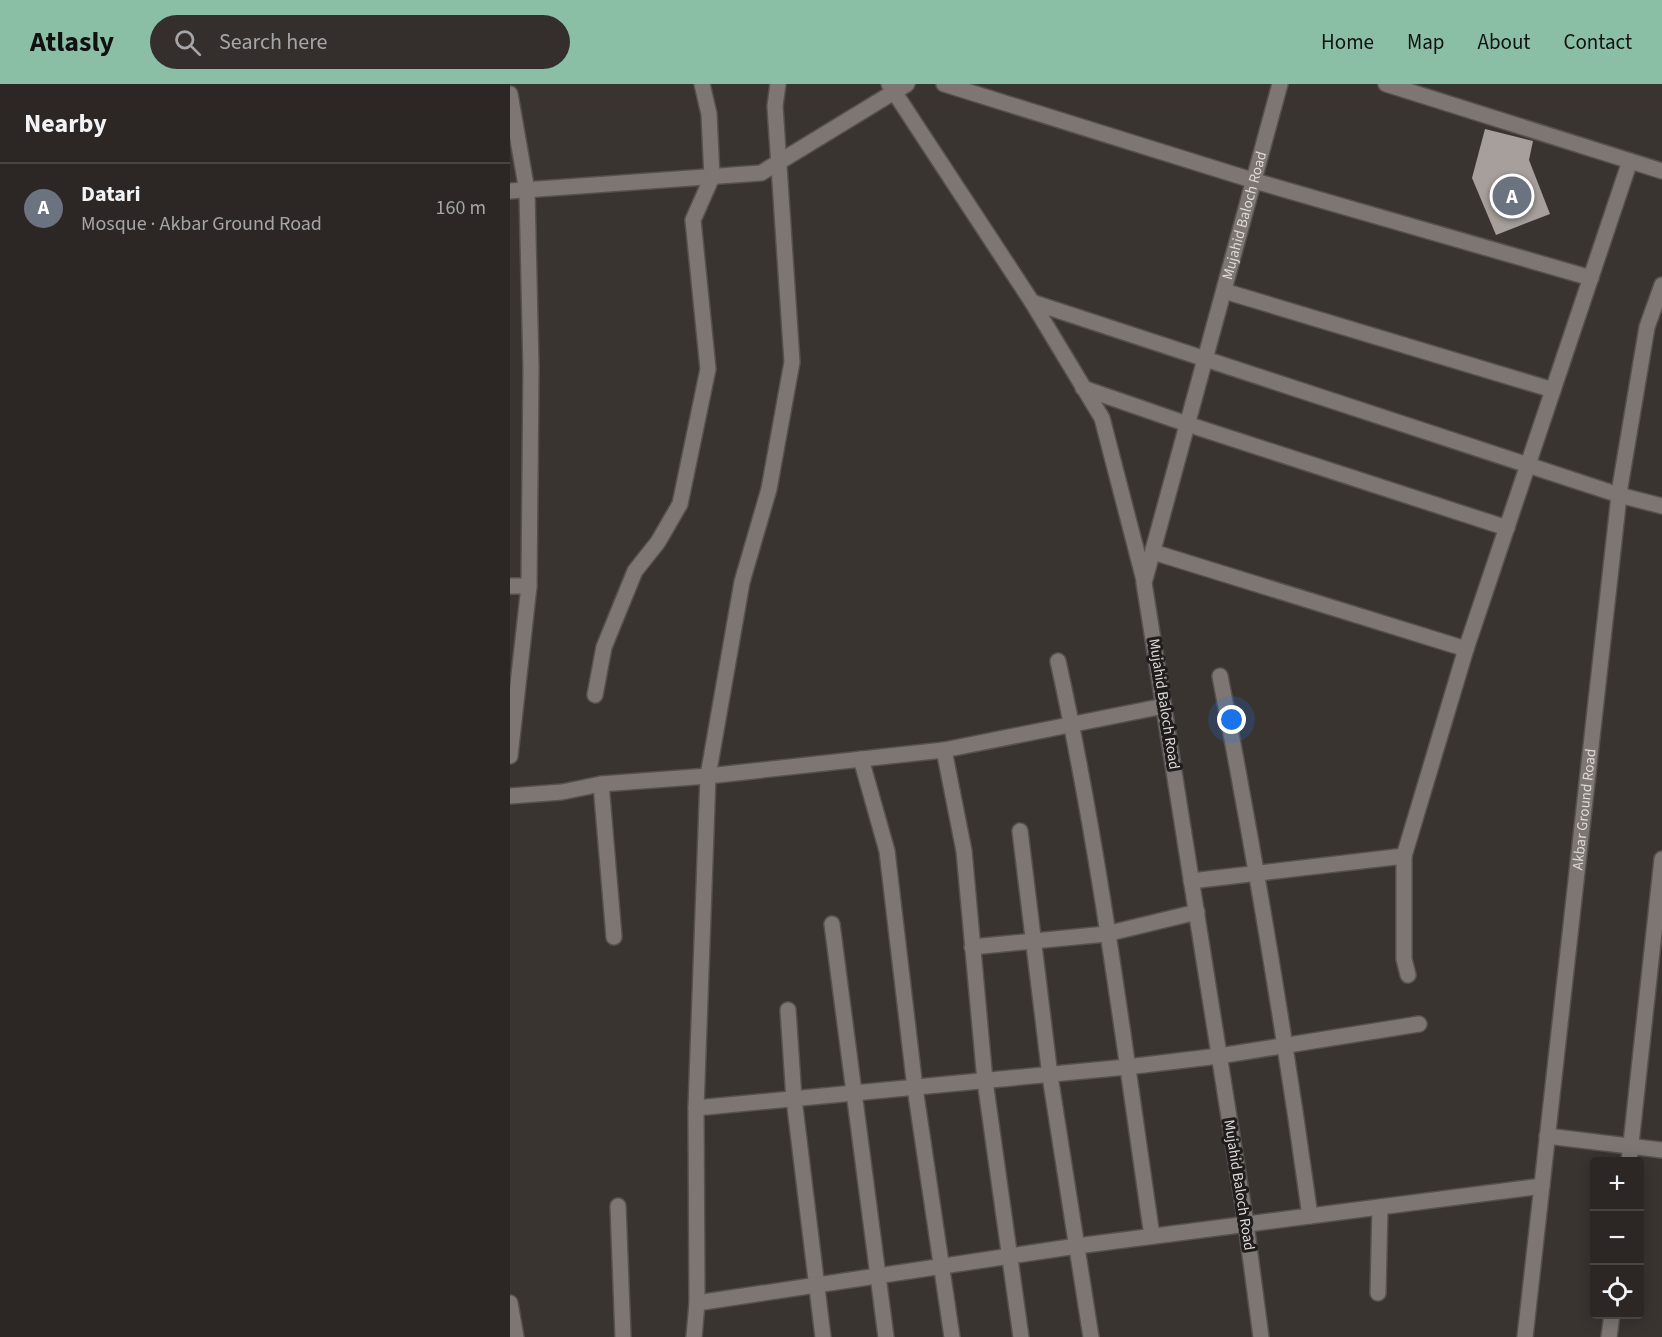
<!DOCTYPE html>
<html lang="en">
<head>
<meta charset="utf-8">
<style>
	:root { --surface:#2c2725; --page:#342f2d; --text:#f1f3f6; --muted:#a6a5a7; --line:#484442; --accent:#8abfa5 }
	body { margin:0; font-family:"Source Sans 3",sans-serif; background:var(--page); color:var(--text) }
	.controls { position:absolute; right:18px; bottom:18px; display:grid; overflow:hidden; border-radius:6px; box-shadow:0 3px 15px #0003 }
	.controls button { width:54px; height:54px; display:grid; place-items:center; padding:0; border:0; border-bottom:2px solid var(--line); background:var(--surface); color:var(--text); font:30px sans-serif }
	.you { position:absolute; left:722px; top:636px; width:21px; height:21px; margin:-15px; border:4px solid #fff; border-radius:50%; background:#1a73e8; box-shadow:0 0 0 9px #1a73e833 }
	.badge { display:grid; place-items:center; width:39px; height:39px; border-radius:50%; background:var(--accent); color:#fff; font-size:20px; font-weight:700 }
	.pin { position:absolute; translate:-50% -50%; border:3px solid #fff; box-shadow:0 2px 6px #0006 }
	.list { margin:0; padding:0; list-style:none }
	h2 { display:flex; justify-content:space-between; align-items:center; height:78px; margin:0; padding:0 24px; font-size:26px }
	h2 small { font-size:20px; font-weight:400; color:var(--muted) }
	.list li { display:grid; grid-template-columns:39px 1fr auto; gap:18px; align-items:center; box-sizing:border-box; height:90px; padding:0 24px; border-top:2px solid var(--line) }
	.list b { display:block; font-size:22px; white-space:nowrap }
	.list p { margin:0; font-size:20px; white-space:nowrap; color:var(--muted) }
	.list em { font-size:20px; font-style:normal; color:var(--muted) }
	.icon { flex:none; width:33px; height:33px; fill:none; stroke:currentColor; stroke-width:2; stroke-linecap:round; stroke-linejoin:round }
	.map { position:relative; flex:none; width:1152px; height:1253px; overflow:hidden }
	header { display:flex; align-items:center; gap:36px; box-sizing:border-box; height:84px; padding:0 30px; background:var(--accent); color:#111 }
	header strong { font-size:28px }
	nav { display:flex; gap:33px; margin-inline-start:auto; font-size:21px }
	.search { width:420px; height:54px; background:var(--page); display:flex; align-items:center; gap:15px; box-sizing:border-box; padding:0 21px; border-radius:33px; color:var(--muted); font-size:22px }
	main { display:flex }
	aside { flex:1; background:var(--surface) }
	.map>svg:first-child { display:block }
	.building { fill:#a69f9c }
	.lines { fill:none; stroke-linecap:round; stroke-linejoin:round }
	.street-casing { stroke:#56504e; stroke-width:18 }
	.street { stroke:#7d7673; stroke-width:15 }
	.labels { text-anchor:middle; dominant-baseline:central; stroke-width:6; stroke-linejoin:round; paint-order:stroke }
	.street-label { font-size:15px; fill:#dedad8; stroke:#1f1c1b }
</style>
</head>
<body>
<header>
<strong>Atlasly</strong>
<div class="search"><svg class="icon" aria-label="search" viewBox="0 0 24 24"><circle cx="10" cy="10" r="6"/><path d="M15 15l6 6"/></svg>Search here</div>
<nav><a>Home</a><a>Map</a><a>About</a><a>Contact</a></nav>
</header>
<main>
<aside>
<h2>Nearby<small></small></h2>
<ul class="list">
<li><span class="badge" style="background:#6b7280">A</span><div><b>Datari</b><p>Mosque · Akbar Ground Road</p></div><em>160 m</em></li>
</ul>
</aside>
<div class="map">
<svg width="1152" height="1253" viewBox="0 0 1152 1253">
	<rect width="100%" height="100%" fill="#3a3431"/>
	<path class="building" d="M975,45L1023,57L1019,76L1040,130L986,151L962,94Z"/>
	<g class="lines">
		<g class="street-casing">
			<g id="street">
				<path d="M379,0L522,218L592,334L634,496"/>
				<path d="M434,0L745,97L1081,194"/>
				<path d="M876,0L1152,87"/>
				<path d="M0,10L17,107L21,285L19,502L0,672"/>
				<path d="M0,107L251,89L397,0"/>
				<path d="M714,207L1043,306"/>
				<path d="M522,218L1109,411L1152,422"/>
				<path d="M573,304L677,340L997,444"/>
				<path d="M643,468L956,565"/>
				<path d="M0,502H19"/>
				<path d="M548,577C590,767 614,961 642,1152"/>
				<path d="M710,592C745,772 775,951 800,1132"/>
				<path d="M85,611L94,563L125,487L148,458L170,420L198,285L183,136L202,93L199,30L192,0"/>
				<path d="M434,666L454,767L475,997L511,1253"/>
				<path d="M351,675L377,767L405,1004L442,1253"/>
				<path d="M91,700L104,853"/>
				<path d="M0,712L52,708L91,700L198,692L434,666L654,622"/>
				<path d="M510,747L540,992L581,1253"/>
				<path d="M681,797L894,772"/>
				<path d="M322,840L376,1253"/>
				<path d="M462,863L596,850L687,828"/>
				<path d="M898,891L894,875V772L956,565L1120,77"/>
				<path d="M278,926L284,1015L313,1253"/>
				<path d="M186,1024L617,983L709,972L909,940"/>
				<path d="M1037,1052L1152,1066"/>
				<path d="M1119,1078L1152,775"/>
				<path d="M108,1122L113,1253"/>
				<path d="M868,1209L870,1123"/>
				<path d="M0,1219L6,1253"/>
				<path d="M187,1219L567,1162L1032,1102"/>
				<path d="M184,1253L187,1219L186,1024L198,692L232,498L259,405L282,278L265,22L268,0"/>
				<path id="s1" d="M751,1253L736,1140L634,499L770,0"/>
				<path id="s2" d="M1015,1253L1110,403L1137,243L1152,201"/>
				<path d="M1099,1253L1102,1230"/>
			</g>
		</g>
		<use href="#street" class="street"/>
	</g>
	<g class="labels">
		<g class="street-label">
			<text stroke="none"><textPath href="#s1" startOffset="1144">Mujahid Baloch Road</textPath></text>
			<text transform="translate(654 620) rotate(81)">Mujahid Baloch Road</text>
			<text stroke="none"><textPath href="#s2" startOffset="531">Akbar Ground Road</textPath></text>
			<text transform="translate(729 1101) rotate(81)">Mujahid Baloch Road</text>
		</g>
	</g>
</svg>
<div class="controls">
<button>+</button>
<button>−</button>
<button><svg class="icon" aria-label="locate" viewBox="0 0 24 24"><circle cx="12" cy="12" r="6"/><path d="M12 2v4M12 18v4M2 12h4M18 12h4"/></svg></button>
</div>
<div class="you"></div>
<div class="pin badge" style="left:1002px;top:112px;background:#6b7280">A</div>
</div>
</main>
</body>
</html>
